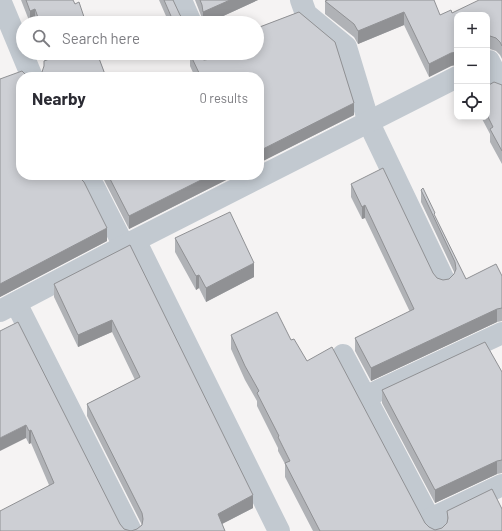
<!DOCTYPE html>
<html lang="en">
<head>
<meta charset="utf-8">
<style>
	:root { --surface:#fff; --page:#f7f7f7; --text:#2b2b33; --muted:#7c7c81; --line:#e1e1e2 }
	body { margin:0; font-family:Barlow,sans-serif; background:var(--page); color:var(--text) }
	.controls { position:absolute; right:12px; top:12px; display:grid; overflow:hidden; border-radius:8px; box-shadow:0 2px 10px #0003 }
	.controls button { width:36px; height:36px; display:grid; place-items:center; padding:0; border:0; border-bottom:1px solid var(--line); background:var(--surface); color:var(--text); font:20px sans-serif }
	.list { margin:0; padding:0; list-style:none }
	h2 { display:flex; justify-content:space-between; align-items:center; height:52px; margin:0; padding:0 16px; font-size:17px }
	h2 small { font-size:13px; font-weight:400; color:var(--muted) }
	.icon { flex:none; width:22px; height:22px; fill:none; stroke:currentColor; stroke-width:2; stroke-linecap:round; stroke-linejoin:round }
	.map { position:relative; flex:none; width:502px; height:531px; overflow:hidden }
	.search { position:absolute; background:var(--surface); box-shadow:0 2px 10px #0003; left:16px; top:16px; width:248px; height:44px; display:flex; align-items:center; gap:10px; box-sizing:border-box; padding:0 14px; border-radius:22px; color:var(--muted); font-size:15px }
	.panel { position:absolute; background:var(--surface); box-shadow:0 2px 10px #0003; left:16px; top:72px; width:248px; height:108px; border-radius:16px }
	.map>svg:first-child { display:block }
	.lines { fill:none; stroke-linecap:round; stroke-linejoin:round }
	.minor { stroke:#c2c9d0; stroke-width:22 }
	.wall { fill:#b0b2b6 }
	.shaded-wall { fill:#909194 }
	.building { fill:#cdcfd4; stroke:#909194 }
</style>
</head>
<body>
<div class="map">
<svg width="502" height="531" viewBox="0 0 502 531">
	<rect width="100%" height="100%" fill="#f5f3f3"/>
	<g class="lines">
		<g class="minor">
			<path d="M0,0L32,77"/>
			<path d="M181,0L191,23"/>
			<path d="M301,0L306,14L346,47L369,123L444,280"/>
			<path d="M203,53L206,60"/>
			<path d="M489,61L502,86"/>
			<path d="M82,175L94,187L124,246"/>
			<path d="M136,242L279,531"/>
			<path d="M16,303L131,531"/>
			<path d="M0,311L124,246L457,77"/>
			<path d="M343,355L436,531"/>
			<path d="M365,397L502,333"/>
			<path d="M430,519L502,485"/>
		</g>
	</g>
	<g class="wall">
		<path d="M21,0H73L75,4L86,23H36L35,22L30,23Z"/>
		<path d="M159,0H173L180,15L185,23H169Z"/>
		<path d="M195,0H258L208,23H203L202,18Z"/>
		<path d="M502,0V59L500,55L496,51L490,49H487V15H457L451,66L429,77L404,25L358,44L354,37L325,14V1L440,15L452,13Z"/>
		<path d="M299,12L335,42L354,103V115L259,163V77H195L190,66V54L195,53L199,57L204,60L211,59L217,53H257V28Z"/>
		<path d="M46,53H97L106,77H21L107,241L0,297V79L25,74L30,77L37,76L42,72L44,67V61L49,59Z"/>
		<path d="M502,85V164L490,142V134L481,117H487V86Z"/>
		<path d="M100,175H236L129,229L103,178Z"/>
		<path d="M351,184L437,278L443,280L449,279L455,274L421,202V190L435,217L466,279L502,276V321L497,322L371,381L355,351V338L410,312L365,218L362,219L351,197Z"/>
		<path d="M175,238L254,277L206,302L199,288L196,290L175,252Z"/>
		<path d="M130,245L253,508L222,524L225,531H0L49,485L31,443L29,444L26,438L0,331L120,524L124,529L131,531L137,529L142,525L87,416V404L135,380L112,332L78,347L54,297V284Z"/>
		<path d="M231,335L291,340L425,523L429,527L435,530L442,528L447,523V511L502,531H313L285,477V464L278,451V448L257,406V401L245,380L231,349Z"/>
		<path d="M502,372V473L497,474L435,503L382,403V390Z"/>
	</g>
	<g class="shaded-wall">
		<path d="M230,0H258L208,23H203V12Z"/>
		<path d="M35,9V22L30,23V11Z"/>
		<path d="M404,12V25L358,44V31Z"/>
		<path d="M457,52V65L451,66L429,77V64L451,53Z"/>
		<path d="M354,103V115L259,163V151Z"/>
		<path d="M211,175H236L129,229V216Z"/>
		<path d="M365,205V218L362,219V207Z"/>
		<path d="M107,228V241L0,297V284Z"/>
		<path d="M254,263V277L206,302V288Z"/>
		<path d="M199,275V288L196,290V276Z"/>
		<path d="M497,309V322L371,381V368Z"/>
		<path d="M112,320V332L78,347V335Z"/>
		<path d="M26,425V438L0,451V438Z"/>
		<path d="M31,430V443L29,444V431Z"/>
		<path d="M497,461V474L435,503V490Z"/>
		<path d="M253,495V508L218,526V514Z"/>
	</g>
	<g class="building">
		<path d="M26,0H73L75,4L79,2L86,23H40L35,9L30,11Z"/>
		<path d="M164,0H173L180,15L185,21L180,23H174Z"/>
		<path d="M200,0H230L203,12L202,5Z"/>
		<path d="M328,0H434L440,15L451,10L452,13L479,0H502V46L500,42L496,38L490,36H487V15H457V52L451,53L429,64L404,12L358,31L354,24L325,1Z"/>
		<path d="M299,12L335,42L354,103L259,151V77H201L190,54L195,53L199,57L204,60L211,59L217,53H257V28Z"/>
		<path d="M51,53H97L106,77H21V175H77L84,182L107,228L0,284V79L22,71L25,74L30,77L37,76L42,72L44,66V61L52,58Z"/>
		<path d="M494,82L502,85V151L490,129L493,127L487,115V86Z"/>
		<path d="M383,168L433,273L437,278L443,280L449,279L454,274L456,269L455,262L421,190L423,188L435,213L434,214L466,279L496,264L502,276V308L497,309L371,368L355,338L414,309L365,205L362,207L351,184Z"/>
		<path d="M108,175H211L129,216Z"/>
		<path d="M230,212L254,263L206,288L199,275L196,276L175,238Z"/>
		<path d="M130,245L253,495L218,514L225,531H0V511L54,483L31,430L29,431L26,425L0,438V331L18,322L120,524L124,529L131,531L137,529L142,525L143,519L142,513L87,404L140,377L112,320L78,335L54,284Z"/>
		<path d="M277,312L291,340L294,339L307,361L332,347L425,523L429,527L435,530L442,528L447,523L448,518L447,511L492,489L502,509V531H320L285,463L290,461L278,437L279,436L257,393L259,391L245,366L231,335Z"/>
		<path d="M485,342L502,372V460L497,461L435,490L382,390Z"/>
	</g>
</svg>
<div class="controls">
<button>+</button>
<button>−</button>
<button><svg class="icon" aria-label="locate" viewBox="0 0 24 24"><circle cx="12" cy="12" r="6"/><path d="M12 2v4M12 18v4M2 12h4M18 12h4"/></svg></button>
</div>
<div class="search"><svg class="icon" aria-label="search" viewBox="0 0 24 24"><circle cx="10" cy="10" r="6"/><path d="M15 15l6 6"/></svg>Search here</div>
<section class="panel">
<h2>Nearby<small>0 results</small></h2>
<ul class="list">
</ul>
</section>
</div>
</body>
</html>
